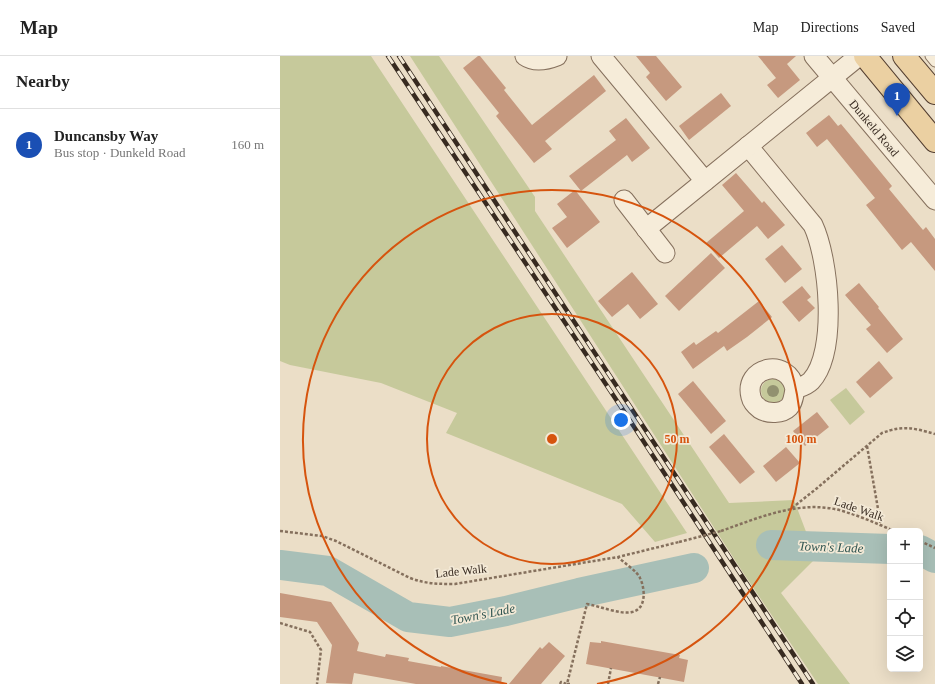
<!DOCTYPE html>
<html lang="en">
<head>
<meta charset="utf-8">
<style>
	:root { --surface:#fff; --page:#f6f6f6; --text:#222; --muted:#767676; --line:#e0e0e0; --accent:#903238 }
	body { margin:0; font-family:"Times New Roman",serif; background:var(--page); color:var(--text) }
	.controls { position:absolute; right:12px; bottom:12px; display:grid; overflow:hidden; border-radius:6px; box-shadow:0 4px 16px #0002 }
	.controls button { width:36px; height:36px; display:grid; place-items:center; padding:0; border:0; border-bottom:1px solid var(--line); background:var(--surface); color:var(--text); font:20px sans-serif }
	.you { position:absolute; left:341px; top:364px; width:14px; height:14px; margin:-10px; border:3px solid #fff; border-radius:50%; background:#1a73e8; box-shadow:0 0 0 6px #1a73e833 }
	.badge { display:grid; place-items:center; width:26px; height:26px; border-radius:50%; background:var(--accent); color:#fff; font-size:13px; font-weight:700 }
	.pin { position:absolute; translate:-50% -33px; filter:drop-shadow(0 1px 2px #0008) }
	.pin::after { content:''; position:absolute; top:21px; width:14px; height:12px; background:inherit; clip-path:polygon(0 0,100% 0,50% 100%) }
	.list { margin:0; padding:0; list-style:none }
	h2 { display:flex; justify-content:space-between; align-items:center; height:52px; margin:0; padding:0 16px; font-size:17px }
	h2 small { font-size:13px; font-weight:400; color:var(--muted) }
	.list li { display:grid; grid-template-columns:26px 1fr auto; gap:12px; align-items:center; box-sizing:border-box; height:72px; padding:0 16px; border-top:1px solid var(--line) }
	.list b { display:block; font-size:15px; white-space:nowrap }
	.list p { margin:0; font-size:13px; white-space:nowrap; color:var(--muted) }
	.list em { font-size:13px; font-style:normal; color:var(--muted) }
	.icon { flex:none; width:22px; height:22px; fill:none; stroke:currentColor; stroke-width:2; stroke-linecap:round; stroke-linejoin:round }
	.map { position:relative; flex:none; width:655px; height:628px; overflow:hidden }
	header { display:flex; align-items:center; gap:24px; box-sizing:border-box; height:56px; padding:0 20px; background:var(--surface); border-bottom:1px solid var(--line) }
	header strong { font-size:19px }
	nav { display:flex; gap:22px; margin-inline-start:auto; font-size:14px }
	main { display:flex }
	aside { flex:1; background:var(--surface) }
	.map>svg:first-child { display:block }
	.green { fill:#c6c99b }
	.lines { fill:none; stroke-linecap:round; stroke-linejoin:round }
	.river { stroke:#a8bfb7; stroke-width:30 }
	.building { fill:#c6997f }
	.lane-casing { stroke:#85705d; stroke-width:11 }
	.street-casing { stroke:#85705d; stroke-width:21 }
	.primary-casing { stroke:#543f31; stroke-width:24 }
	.path { stroke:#85705d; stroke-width:2.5; stroke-dasharray:3 2; stroke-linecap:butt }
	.lane { stroke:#f6ecd9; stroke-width:9 }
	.street { stroke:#f6ecd9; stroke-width:19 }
	.primary { stroke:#ebd0a2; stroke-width:22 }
	.rail-casing { stroke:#372a20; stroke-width:4.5 }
	.rail { stroke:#f3e9d6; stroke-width:3; stroke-dasharray:9; stroke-linecap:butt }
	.path-bridge { stroke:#85705d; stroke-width:2.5; stroke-dasharray:3 2; stroke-linecap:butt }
	.tree { fill:#929170 }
	.ring { fill:none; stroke:#d6540e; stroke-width:2 }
	.labels { text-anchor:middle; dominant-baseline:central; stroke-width:3.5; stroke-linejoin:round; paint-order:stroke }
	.street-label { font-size:12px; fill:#372a20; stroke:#f3e9d6 }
	.water-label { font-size:13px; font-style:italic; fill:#305551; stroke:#f3e9d6 }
	.centre { fill:#d6540e; stroke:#f3e9d6; stroke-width:2 }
	.ring-label { font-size:12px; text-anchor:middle; font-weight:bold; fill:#d6540e; stroke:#f3e9d6; stroke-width:3.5; stroke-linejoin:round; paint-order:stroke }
</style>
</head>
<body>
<header>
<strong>Map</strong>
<nav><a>Map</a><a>Directions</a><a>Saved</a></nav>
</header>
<main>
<aside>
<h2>Nearby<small></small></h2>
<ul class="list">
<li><span class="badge" style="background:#1a4fb4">1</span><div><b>Duncansby Way</b><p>Bus stop · Dunkeld Road</p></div><em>160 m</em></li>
</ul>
</aside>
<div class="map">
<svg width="655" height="628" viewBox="0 0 655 628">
	<rect width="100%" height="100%" fill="#ebdec7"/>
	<g class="green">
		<path d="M0,0H91L407,477L375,486L342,448L166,377L177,357L101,327L10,309L0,305Z"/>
		<path d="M130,0H159L255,141V155L449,447L514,444L536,502L501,537L570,628H538L462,515Z"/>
		<circle cx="493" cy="335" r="12"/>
		<path d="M566,332L585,356L570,369L550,344Z"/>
	</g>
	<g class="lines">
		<g class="river">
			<path d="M491,489L610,493"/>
			<path d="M640,494L655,502"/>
			<path d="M0,509L48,515L128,561L170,566L226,555L299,537L414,512"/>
		</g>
	</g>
	<g class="building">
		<path d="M198,0H200L226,32L224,34L252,69L314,19L326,35L265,85L272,93L254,107L216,60L219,57L183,12Z"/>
		<path d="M356,0H376L402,31L386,45L366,21L370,17Z"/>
		<path d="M478,0H516L507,8L520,24L498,42L487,29L496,22Z"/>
		<path d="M441,37L451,50L409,84L399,70Z"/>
		<path d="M549,59L558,70L561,68L612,130L609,133L633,162L643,174L646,171L655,183V215L631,186L622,194L586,149L595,142L547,83L537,91L526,77Z"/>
		<path d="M346,62L370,92L352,106L347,99L301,135L289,120L336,84L329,75Z"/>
		<path d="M456,117L482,147L484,145L505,169L488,183L477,170L439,202L426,187L464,155L442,129Z"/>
		<path d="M295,134L320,166L287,192L272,172L287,161L277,148Z"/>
		<path d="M502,189L522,213L505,227L485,203Z"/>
		<path d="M431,197L445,212L399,255L385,240Z"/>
		<path d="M352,216L378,248L360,263L348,248L332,261L318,245Z"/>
		<path d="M579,227L599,251L598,252L623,283L607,297L586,273L591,269L565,239Z"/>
		<path d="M522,230L531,241L527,244L535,252L519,266L502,246Z"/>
		<path d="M479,245L492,261L467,281L447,295L444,290L413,313L401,296L414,286L416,289L436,275L438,277Z"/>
		<path d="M599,305L613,322L590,342L576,326Z"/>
		<path d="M413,325L446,365L431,378L398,338Z"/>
		<path d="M537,356L549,371L525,390L513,375Z"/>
		<path d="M444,378L475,416L460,428L429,391Z"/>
		<path d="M506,391L520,407L496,426L483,410Z"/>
		<path d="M0,537L51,546L79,587L77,595L105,601L106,598L129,602L128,605L161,611V610L222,621L221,628H136L74,617L72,628L46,627L52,589L37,566L0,561Z"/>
		<path d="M321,585L400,599L399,602L408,604L404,626L306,608L310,586L321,587Z"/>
		<path d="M269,586L285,600L261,628H229L260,591L262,593Z"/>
	</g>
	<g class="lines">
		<g class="lane-casing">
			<path id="lane" d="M650,0L655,6"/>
		</g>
		<g class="street-casing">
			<g id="street">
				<path d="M245,0C255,7 267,4 277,0"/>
				<path d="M321,0L425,125"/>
				<path d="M534,0L655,144"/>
				<path d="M468,90L533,169C549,203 558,296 531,325C526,330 520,331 515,333C514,339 513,347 509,351C502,358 488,358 480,353C476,350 472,346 471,341C463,311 508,300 515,333"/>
				<path d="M344,144L385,197"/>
				<path d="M366,173L579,0"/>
			</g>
		</g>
		<g class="primary-casing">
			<g id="primary">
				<path d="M585,0L655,85"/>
				<path d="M624,0L655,37"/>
			</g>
		</g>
		<g class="path">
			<path d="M587,390L601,470"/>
			<path d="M512,452L536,433L602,377C624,369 633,372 655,378"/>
			<path d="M0,475L42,480L56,485L130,522C146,528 159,528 175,528L338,501L399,486"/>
			<path d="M441,475C481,461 523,442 566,456C582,461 598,468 614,475"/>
			<path d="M640,485L655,492"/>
			<path d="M0,567L30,576L41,594L37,628"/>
			<path d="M280,628L281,626L287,628"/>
			<path d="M290,628H287L307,548C319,550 341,559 352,556C367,553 365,532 360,522C358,516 343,506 338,501"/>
			<path d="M328,628L331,612"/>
			<path d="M378,628L380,621"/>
		</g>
		<use href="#lane" class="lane"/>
		<use href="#street" class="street"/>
		<use href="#primary" class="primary"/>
		<g class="rail-casing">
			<g id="rail">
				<path d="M108,0L345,357L522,628"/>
				<path d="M119,0L533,628"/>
			</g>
		</g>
		<use href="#rail" class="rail"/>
		<path class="path-bridge" d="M399,486L441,475"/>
	</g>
	<circle class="tree" cx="493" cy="335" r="6"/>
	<g class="ring">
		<circle cx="272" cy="383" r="125"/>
		<path d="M227 628A249 249 0 1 1 317 628"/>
	</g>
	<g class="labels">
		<g class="street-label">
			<text transform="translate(594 72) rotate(50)">Dunkeld Road</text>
			<text transform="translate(579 453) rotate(19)">Lade Walk</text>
			<text transform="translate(181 515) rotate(-6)">Lade Walk</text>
		</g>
		<g class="water-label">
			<text transform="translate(551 491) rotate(2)">Town's Lade</text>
			<text transform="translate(203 558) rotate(-11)">Town's Lade</text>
		</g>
	</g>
	<circle cx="272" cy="383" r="6" class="centre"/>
	<g class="ring-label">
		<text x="397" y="387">50 m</text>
		<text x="521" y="387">100 m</text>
	</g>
</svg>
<div class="controls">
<button>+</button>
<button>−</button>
<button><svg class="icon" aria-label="locate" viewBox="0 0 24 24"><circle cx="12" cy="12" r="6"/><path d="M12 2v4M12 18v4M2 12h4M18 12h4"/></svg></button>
<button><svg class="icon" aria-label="layers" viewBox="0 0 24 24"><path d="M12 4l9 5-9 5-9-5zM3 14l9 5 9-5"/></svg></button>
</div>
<div class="you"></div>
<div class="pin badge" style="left:617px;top:60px;background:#1a4fb4">1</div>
</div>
</main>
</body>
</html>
